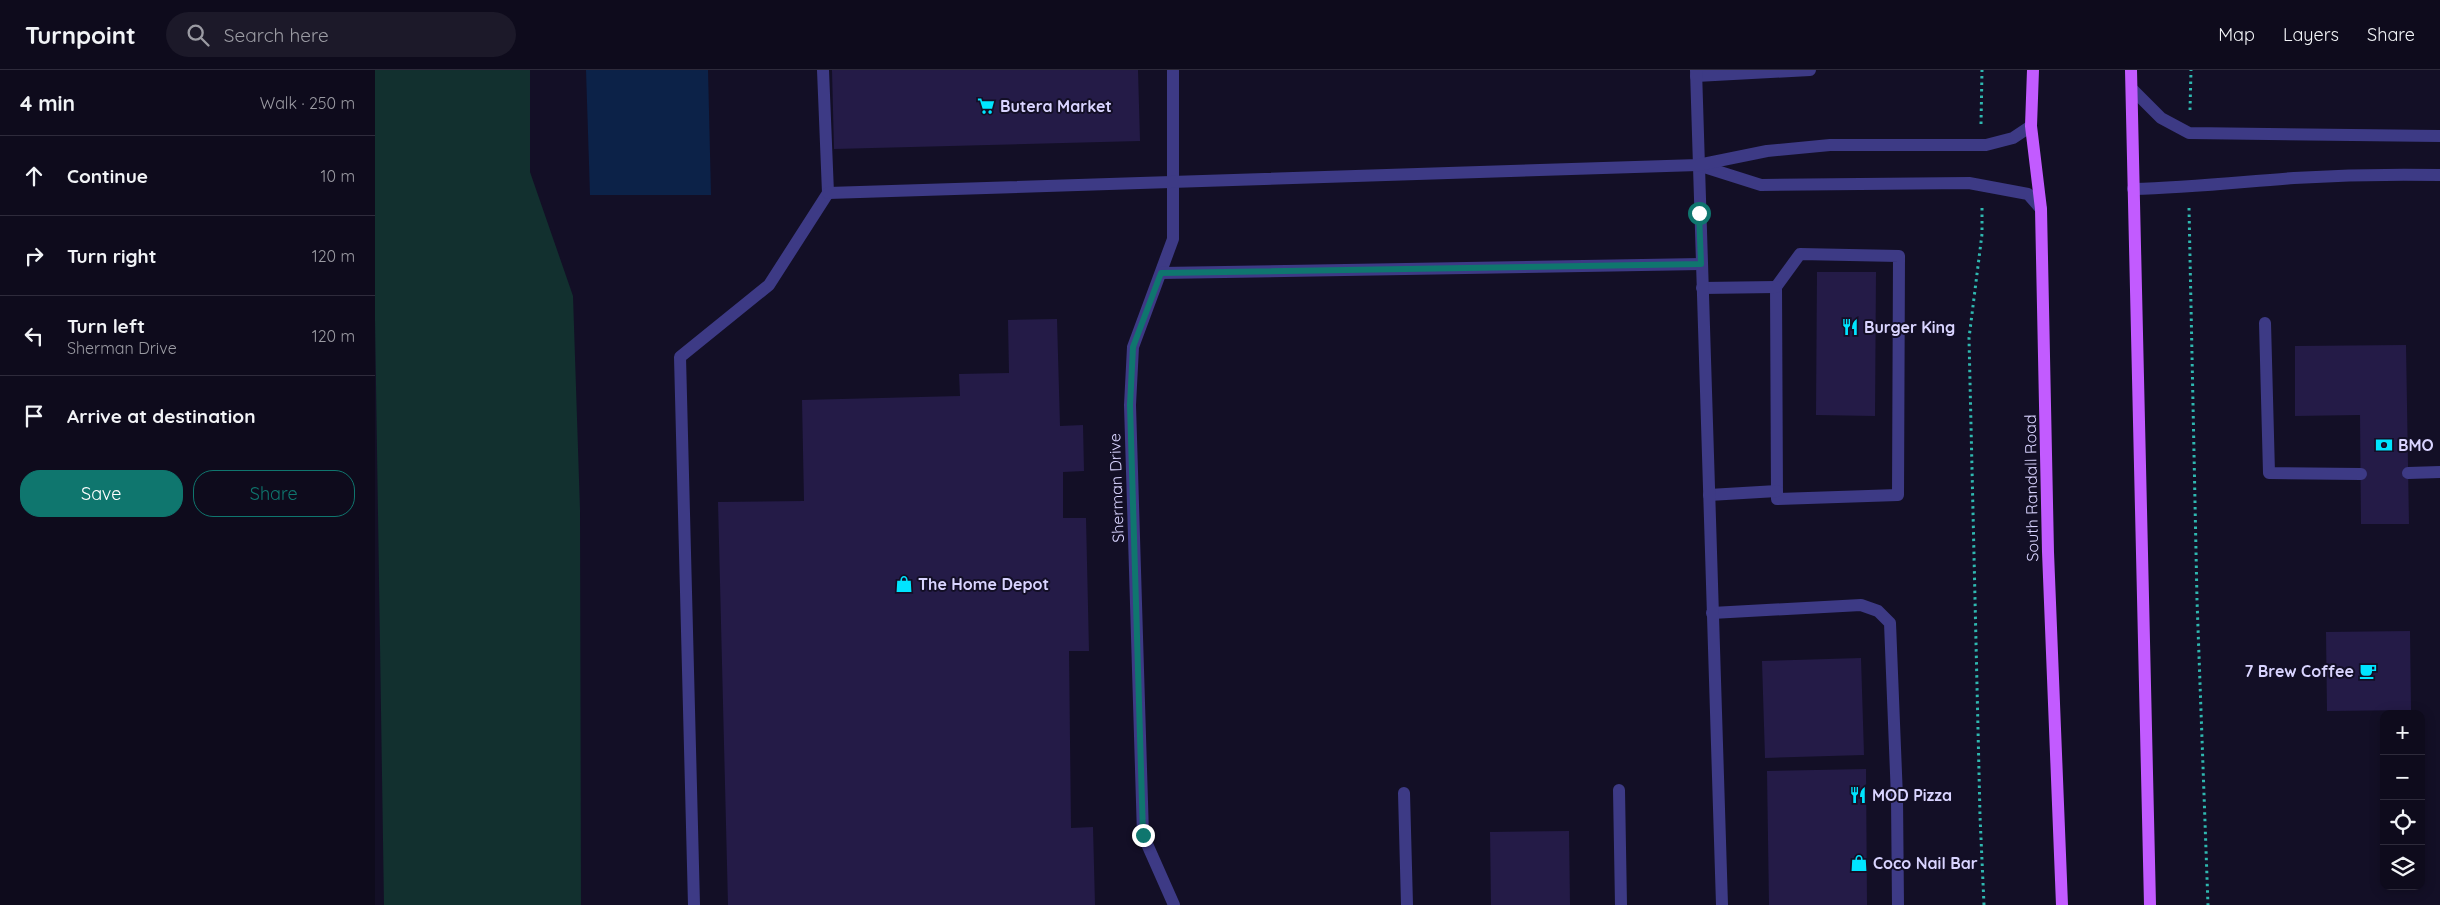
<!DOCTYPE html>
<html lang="en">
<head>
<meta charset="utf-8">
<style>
	:root { --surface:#0e0b1c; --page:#1c1929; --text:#f1f3f6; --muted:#9b9ba3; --line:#2e2b3b; --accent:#0f766e }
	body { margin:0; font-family:Quicksand,sans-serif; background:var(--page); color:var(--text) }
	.controls { position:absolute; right:15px; bottom:15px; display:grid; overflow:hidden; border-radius:10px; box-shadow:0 2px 12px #0003 }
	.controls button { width:45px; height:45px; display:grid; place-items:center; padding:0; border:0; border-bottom:1px solid var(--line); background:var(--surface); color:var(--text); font:25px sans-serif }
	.stop { position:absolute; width:15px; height:15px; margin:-11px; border:4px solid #0f766e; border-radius:50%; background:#fff }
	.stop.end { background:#0f766e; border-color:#fff; box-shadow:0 1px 5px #0008 }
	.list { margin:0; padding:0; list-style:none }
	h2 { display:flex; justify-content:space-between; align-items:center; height:65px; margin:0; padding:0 20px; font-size:21px }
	h2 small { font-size:16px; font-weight:400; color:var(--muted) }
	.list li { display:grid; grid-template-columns:32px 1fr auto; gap:15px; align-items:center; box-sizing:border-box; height:80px; padding:0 20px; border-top:1px solid var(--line) }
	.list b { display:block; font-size:19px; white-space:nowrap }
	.list p { margin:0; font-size:16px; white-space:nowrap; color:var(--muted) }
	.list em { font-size:16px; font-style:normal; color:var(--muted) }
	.actions { display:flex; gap:10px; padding:15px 20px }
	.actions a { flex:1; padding:11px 0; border:1px solid var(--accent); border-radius:20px; text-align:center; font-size:18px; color:var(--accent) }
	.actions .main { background:var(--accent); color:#fff }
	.icon { flex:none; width:28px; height:28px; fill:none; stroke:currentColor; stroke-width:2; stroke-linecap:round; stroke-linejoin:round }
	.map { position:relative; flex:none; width:2065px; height:835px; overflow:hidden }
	header { display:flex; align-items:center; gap:30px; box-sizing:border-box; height:70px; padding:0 25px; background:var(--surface); border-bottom:1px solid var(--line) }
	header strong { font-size:24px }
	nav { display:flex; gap:28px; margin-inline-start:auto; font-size:18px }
	.search { width:350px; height:45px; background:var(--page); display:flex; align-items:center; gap:12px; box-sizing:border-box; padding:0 18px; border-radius:28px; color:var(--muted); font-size:19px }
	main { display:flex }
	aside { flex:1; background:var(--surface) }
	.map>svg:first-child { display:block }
	.green { fill:#12302f }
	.water { fill:#0c2248 }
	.building { fill:#241b47 }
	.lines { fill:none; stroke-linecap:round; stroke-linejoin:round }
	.path { stroke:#2fb8b0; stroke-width:3; stroke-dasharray:2.5 4; stroke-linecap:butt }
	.service { stroke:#3d3a85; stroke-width:12 }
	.minor { stroke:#3d3a85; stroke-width:12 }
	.primary { stroke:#c25bff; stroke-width:12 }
	.route { stroke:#0f766e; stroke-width:6 }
	.labels { text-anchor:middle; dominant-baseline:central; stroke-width:4; stroke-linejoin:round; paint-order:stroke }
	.poi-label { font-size:16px; font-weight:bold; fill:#d9d4ff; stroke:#130f26; text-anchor:start }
	.street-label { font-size:16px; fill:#d9d4ff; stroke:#130f26 }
</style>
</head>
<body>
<header>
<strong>Turnpoint</strong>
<div class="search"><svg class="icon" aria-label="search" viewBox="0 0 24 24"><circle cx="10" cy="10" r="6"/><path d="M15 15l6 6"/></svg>Search here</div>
<nav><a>Map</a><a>Layers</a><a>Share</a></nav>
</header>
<main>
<aside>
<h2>4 min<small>Walk · 250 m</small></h2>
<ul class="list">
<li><svg class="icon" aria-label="ahead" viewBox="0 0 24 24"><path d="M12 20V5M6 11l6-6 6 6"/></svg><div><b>Continue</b></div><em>10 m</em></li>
<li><svg class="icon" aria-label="right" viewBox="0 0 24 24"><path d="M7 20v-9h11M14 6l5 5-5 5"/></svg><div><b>Turn right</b></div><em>120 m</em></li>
<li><svg class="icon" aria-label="left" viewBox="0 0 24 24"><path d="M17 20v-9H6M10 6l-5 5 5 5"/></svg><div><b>Turn left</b><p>Sherman Drive</p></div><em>120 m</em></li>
<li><svg class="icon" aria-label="arrive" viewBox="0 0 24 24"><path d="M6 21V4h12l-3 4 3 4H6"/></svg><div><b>Arrive at destination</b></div></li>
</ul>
<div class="actions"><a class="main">Save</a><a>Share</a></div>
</aside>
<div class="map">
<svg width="2065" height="835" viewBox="0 0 2065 835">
	<rect width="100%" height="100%" fill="#130f26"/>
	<path class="green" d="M0,0H155V102L198,226L205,440L206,835H9L0,249Z"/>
	<path class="water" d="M211,0H333L336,125H215Z"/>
	<g class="building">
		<path d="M457,0H763L765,71L459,79Z"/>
		<path d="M1442,202H1501L1500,346L1441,345Z"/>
		<path d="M682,249L685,356L708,355L709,401L688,402V448H711L714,581H694L696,758L718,757L720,835H353L343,432L429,431L427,330L585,326L584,304L634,303L633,250Z"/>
		<path d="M2031,275L2034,454H1986L1985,345L1920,346V276Z"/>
		<path d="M2035,561L2036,640L1952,641L1951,562Z"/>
		<path d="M1486,588L1489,685L1390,688L1387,591Z"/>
		<path d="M1491,699L1492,835H1394L1392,701Z"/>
		<path d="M1194,761L1195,835H1116L1115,762Z"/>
	</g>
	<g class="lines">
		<g class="path">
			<path d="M1815,40L1816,0"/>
			<path d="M1606,54L1607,0"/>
			<path d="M1607,138V164L1594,268L1605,746L1609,835"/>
			<path d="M1814,138L1822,530L1833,835"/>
		</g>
		<g class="service">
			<path d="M798,0V169L758,277L755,335L768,765L799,835"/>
			<path d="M1321,6L1435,0"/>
			<path d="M1757,19L1786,48L1814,63L2065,66"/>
			<path d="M1758,119C1812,118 1865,112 1919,108C1968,105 2016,104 2065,105"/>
			<path d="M1425,184L1524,186L1523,425L1402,429L1401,217Z"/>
			<path d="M786,203L1326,194"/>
			<path d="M1327,218L1401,217"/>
			<path d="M1890,253L1894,403L1986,404"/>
			<path d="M2033,403L2065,402"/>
			<path d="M1334,425L1402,421"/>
			<path d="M1337,543L1486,535L1503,541L1515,553L1522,728L1523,835"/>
			<path d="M1244,720L1246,835"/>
			<path d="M1029,723L1032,835"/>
			<path d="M319,835L305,287L394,215L453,123L448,0"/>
		</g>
		<g class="minor">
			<path d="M1321,0L1347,835"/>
			<path d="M1326,96L1386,115L1594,113L1653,124L1666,139"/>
			<path d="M453,123L1323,95L1392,81L1455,75H1611L1638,68L1656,56"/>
		</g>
		<g class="primary">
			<path d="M1658,0L1656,56L1666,139L1673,482L1687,835"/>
			<path d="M1756,0L1775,835"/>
		</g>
	</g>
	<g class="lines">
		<path class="route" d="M768,765L755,335L758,277L786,203L1326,194L1324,143"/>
	</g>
	<defs>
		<g id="supermarket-bare" transform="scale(1.35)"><path d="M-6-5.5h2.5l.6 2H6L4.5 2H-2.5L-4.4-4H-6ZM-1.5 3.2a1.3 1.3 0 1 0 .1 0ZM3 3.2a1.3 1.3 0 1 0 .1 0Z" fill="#00e5ff" stroke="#130f26" stroke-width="2.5" paint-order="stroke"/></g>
		<g id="restaurant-bare" transform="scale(1.35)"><path d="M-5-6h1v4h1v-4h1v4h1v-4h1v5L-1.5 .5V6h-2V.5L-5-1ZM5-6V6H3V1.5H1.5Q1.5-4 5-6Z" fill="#00e5ff" stroke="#130f26" stroke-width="2.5" paint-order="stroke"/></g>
		<g id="bank-bare" transform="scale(1.35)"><path d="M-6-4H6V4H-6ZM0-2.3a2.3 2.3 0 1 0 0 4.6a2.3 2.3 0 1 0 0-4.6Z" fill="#00e5ff" stroke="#130f26" stroke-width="2.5" paint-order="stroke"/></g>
		<g id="shop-bare" transform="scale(1.35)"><path d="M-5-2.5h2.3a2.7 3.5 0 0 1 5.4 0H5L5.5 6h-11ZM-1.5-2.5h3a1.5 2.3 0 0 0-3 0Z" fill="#00e5ff" stroke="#130f26" stroke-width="2.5" paint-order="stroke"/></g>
		<g id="cafe-bare" transform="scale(1.35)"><path d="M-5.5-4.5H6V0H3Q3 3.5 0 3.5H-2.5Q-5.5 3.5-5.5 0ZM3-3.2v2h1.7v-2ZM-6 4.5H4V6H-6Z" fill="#00e5ff" stroke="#130f26" stroke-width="2.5" paint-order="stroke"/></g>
	</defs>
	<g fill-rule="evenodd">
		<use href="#supermarket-bare" x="611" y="36"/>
		<use href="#restaurant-bare" x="1475" y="257"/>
		<use href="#bank-bare" x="2009" y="375"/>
		<use href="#shop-bare" x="529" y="514"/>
		<use href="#cafe-bare" x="1993" y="601"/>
		<use href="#restaurant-bare" x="1483" y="725"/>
		<use href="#shop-bare" x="1484" y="793"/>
	</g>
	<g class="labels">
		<g class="poi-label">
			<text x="625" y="36">Butera Market</text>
			<text x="1489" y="257">Burger King</text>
			<text x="2023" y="375">BMO</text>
			<text x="543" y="514">The Home Depot</text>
			<text x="1979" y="601" text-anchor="end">7 Brew Coffee</text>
			<text x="1497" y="725">MOD Pizza</text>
			<text x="1498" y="793">Coco Nail Bar</text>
		</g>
		<g class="street-label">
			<text transform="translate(741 418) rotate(-92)">Sherman Drive</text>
			<text transform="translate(1656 418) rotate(-91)">South Randall Road</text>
		</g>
	</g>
</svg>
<div class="controls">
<button>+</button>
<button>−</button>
<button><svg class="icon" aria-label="locate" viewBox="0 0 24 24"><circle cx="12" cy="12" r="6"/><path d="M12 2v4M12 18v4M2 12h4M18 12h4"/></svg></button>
<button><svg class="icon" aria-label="layers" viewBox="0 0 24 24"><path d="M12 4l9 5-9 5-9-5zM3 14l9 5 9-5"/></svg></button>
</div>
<div class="stop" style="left:1324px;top:143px"></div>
<div class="stop end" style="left:768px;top:765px"></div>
</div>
</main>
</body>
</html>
